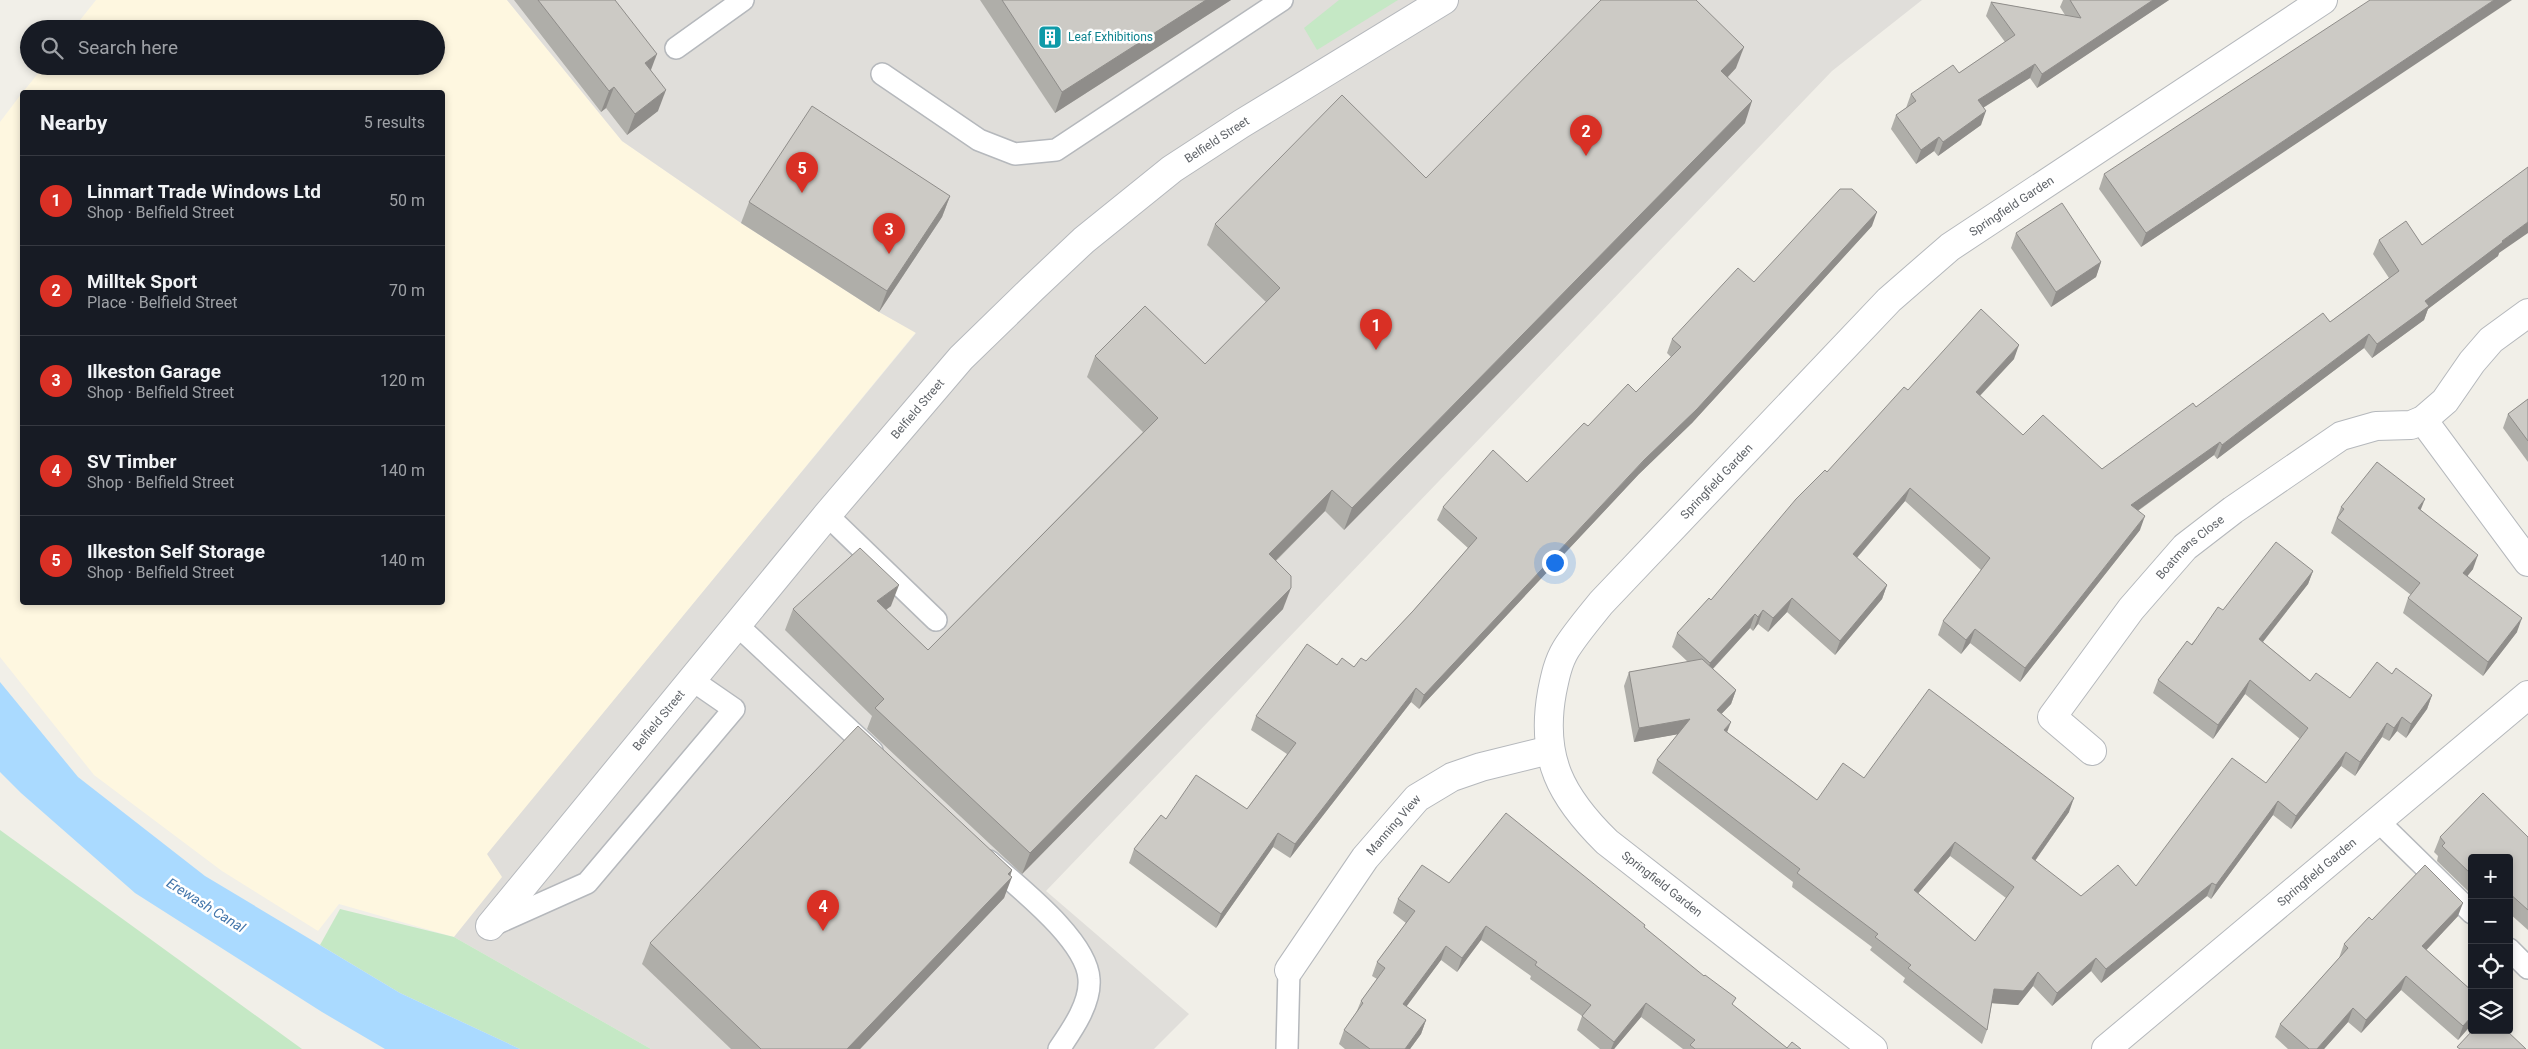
<!DOCTYPE html>
<html lang="en">
<head>
<meta charset="utf-8">
<style>
	:root { --surface:#171b24; --page:#242831; --text:#f1f3f6; --muted:#9ea1a6; --line:#363941; --accent:#d93025 }
	body { margin:0; font-family:Roboto,sans-serif; background:var(--page); color:var(--text) }
	.controls { position:absolute; right:15px; bottom:15px; display:grid; overflow:hidden; border-radius:5px; box-shadow:0 2px 8px #0003 }
	.controls button { width:45px; height:45px; display:grid; place-items:center; padding:0; border:0; border-bottom:1px solid var(--line); background:var(--surface); color:var(--text); font:25px sans-serif }
	.you { position:absolute; left:1554px; top:562px; width:18px; height:18px; margin:-12px; border:4px solid #fff; border-radius:50%; background:#1a73e8; box-shadow:0 0 0 8px #1a73e833 }
	.badge { display:grid; place-items:center; width:32px; height:32px; border-radius:50%; background:var(--accent); color:#fff; font-size:16px; font-weight:700 }
	.pin { position:absolute; translate:-50% -41px; filter:drop-shadow(0 1px 2px #0008) }
	.pin::after { content:''; position:absolute; top:26px; width:18px; height:15px; background:inherit; clip-path:polygon(0 0,100% 0,50% 100%) }
	.list { margin:0; padding:0; list-style:none }
	h2 { display:flex; justify-content:space-between; align-items:center; height:65px; margin:0; padding:0 20px; font-size:21px }
	h2 small { font-size:16px; font-weight:400; color:var(--muted) }
	.list li { display:grid; grid-template-columns:32px 1fr auto; gap:15px; align-items:center; box-sizing:border-box; height:90px; padding:0 20px; border-top:1px solid var(--line) }
	.list b { display:block; font-size:19px; white-space:nowrap }
	.list p { margin:0; font-size:16px; white-space:nowrap; color:var(--muted) }
	.list em { font-size:16px; font-style:normal; color:var(--muted) }
	.icon { flex:none; width:28px; height:28px; fill:none; stroke:currentColor; stroke-width:2; stroke-linecap:round; stroke-linejoin:round }
	.map { position:relative; flex:none; width:2528px; height:1049px; overflow:hidden }
	.search { position:absolute; background:var(--surface); box-shadow:0 2px 8px #0003; left:20px; top:20px; width:425px; height:55px; display:flex; align-items:center; gap:12px; box-sizing:border-box; padding:0 18px; border-radius:28px; color:var(--muted); font-size:19px }
	.panel { position:absolute; background:var(--surface); box-shadow:0 2px 8px #0003; left:20px; top:90px; width:425px; height:515px; border-radius:5px }
	.map>svg:first-child { display:block }
	.commercial { fill:#fef7e0 }
	.industrial { fill:#e0deda }
	.green { fill:#c5e8c5 }
	.water { fill:#aadaff }
	.lines { fill:none; stroke-linecap:round; stroke-linejoin:round }
	.service-casing { stroke:#b5b8bc; stroke-width:24 }
	.minor-casing { stroke:#b5b8bc; stroke-width:30 }
	.service { stroke:#fff; stroke-width:21 }
	.minor { stroke:#fff; stroke-width:28 }
	.wall { fill:#afaea9; fill-rule:evenodd }
	.shaded-wall { fill:#8f8d8a }
	.building { fill:#cccac5; stroke:#8f8d8a; fill-rule:evenodd }
	.labels { text-anchor:middle; dominant-baseline:central; stroke-width:5; stroke-linejoin:round; paint-order:stroke }
	.culture-label { font-size:12px; fill:#0d838f; stroke:#fff; text-anchor:start }
	.street-label { font-size:12px; fill:#5f6368; stroke:#fff }
	.water-label { font-size:14px; font-style:italic; fill:#4174aa; stroke:#fff }
</style>
</head>
<body>
<div class="map">
<svg width="2528" height="1049" viewBox="0 0 2528 1049">
	<rect width="100%" height="100%" fill="#f1efe8"/>
	<path class="commercial" d="M96,0H507L622,141L741,223L879,312L916,332L488,854L503,877L454,937L339,904L318,931L222,871L94,775L0,657V122L22,93V602H442V92H23L44,66H436V29H73Z"/>
	<path class="industrial" d="M507,0H1922L1832,71L1046,891L1189,1014L1154,1049H651L454,937L502,877L487,854L916,333L879,312L741,223L622,141Z"/>
	<g class="green">
		<path d="M1339,0H1398L1317,50L1304,28Z"/>
		<path d="M0,830L302,1049H0Z"/>
		<path d="M340,909L454,937L651,1049H520L400,993L320,945Z"/>
	</g>
	<path class="water" d="M0,682L78,777L205,876L400,993L520,1049H385L322,1012L135,893L21,793L0,772Z"/>
	<g class="lines">
		<g class="service-casing">
			<g id="service">
				<path d="M676,48L743,0"/>
				<path d="M882,74L979,140L1015,154L1056,150L1282,0"/>
				<path d="M827,515L936,620"/>
				<path d="M737,625L872,751"/>
				<path d="M2377,820L2472,913"/>
				<path d="M989,861C1018,887 1087,940 1089,979C1091,1003 1072,1030 1059,1049"/>
				<path d="M493,925L587,883L734,709L692,680"/>
				<path d="M2509,949L2528,968"/>
				<path d="M1287,1049L1289,970"/>
			</g>
		</g>
		<g class="minor-casing">
			<g id="minor">
				<path d="M2423,420L2528,562"/>
				<path id="s1" d="M2092,751L2052,717L2131,609L2185,547L2233,510L2341,436L2376,426L2411,425L2423,420L2445,401L2472,362L2491,340L2528,313"/>
				<path id="s2" d="M490,926L827,515L961,358L1032,289L1084,240L1172,169L1241,124L1444,0"/>
				<path id="s3" d="M1289,970L1365,858L1417,798L1452,777L1481,767L1550,750"/>
				<path id="s4" d="M1873,1049L1607,842C1561,797 1540,758 1552,692C1555,677 1558,662 1566,649C1576,633 1589,618 1601,603L1889,300L1950,247L2323,0"/>
				<path id="s5" d="M2106,1049L2528,695"/>
			</g>
		</g>
		<use href="#service" class="service"/>
		<use href="#minor" class="minor"/>
	</g>
	<g class="wall">
		<path d="M514,0H615L651,70L658,111L627,135L606,108L601,112Z"/>
		<path d="M980,0H1231L1055,113Z"/>
		<path d="M2063,0H2169L2037,88L2030,78L1983,108L1981,125L1938,156L1934,151L1916,164L1891,129L1896,115L1906,108L1911,94L1959,73L2005,42L1986,16L1991,2L2065,15L2060,7Z"/>
		<path d="M2489,14L2141,247L2099,189L2104,174Z"/>
		<path d="M1736,68L1728,77L1745,123L1344,530L1325,511L1276,561L1283,609L1022,874L867,729L872,716L785,630L793,609L891,606L886,610L928,650L1143,432L1087,377L1095,356L1205,364L1266,302L1207,245L1215,224L1426,178Z"/>
		<path d="M950,196L942,217L879,312L741,223L749,202Z"/>
		<path d="M1872,226L1692,423L1639,474L1419,709L1411,702L1290,858L1273,847L1216,928L1129,863L1134,849L1166,819L1247,809L1287,754L1251,730L1256,716L1337,665L1354,667L1366,661L1413,611L1468,548L1437,520L1443,507L1527,482L1588,426L1636,392L1671,357L1667,353L1672,339L1754,282Z"/>
		<path d="M2016,233L2101,262L2096,277L2051,307L2011,248Z"/>
		<path d="M2379,240L2499,253L2498,256L2428,309L2424,320L2372,358L2364,348L2239,442L2217,459L2214,455L2138,511L2140,530L2020,682L1970,643L1961,654L1938,635L1943,621L1981,570L1905,501L1857,558L1887,585L1882,599L1835,655L1787,612L1768,632L1758,624L1753,631L1750,628L1713,669L1736,690L1731,704L1721,714L1727,732L1817,800L1864,778L2069,812L2035,861L2081,896L2136,886L2266,783L2300,739L2245,694L2213,739L2153,693L2158,680L2223,610L2313,571L2308,584L2263,642L2310,681L2350,698L2392,674L2432,695L2427,709L2406,738L2397,731L2389,741L2382,737L2355,776L2341,766L2291,829L2273,815L2211,899L2207,896L2101,983L2091,971L2052,1006L2033,986L2018,1005L1992,1003L1987,1030L1982,1044L1903,982L1905,978L1870,950L1872,947L1792,887L1793,882L1652,773L1657,760L1678,734L1634,742L1624,686L1629,672L1688,662L1672,647L1677,633L1711,600L1827,472L1908,390L2014,359L1980,396L2023,435L2102,469L2196,407L2330,322L2389,278L2373,254ZM1950,856L2006,898L1975,941L1918,893Z"/>
		<path d="M2528,399V462L2503,428L2508,414Z"/>
		<path d="M2341,507L2421,510L2473,569L2467,576L2517,632L2483,676L2403,613L2408,598L2411,595L2331,533Z"/>
		<path d="M2440,837H2528V930L2509,913V858H2472V895L2437,861L2438,856L2434,852Z"/>
		<path d="M1012,870L1004,898L860,1049H731L642,964L650,943Z"/>
		<path d="M1449,883L1645,925L1644,927L1733,1005L1787,1048L1801,1049H1683L1641,1017L1614,1049H1600L1577,1030L1582,1016L1530,979L1531,976L1481,940L1457,972L1441,960L1406,1006L1426,1020L1421,1034L1410,1049H1345L1339,1044L1344,1030L1356,1013L1361,1001L1377,979L1372,976L1377,962L1406,923L1393,913L1398,899Z"/>
		<path d="M2458,916L2426,950L2472,991V1024L2458,1040L2401,990L2361,1033L2348,1022L2324,1049H2288L2275,1037L2280,1024L2339,958L2344,944L2372,920Z"/>
	</g>
	<g class="shaded-wall">
		<path d="M1206,0H1231L1055,113L1062,92Z"/>
		<path d="M2153,0H2169L2037,88L2042,74Z"/>
		<path d="M2494,0H2512L2141,247L2146,233Z"/>
		<path d="M1744,47L1736,68L1713,92L1721,71Z"/>
		<path d="M657,54L649,75L645,63Z"/>
		<path d="M2035,64L2030,78L1973,114L1978,100Z"/>
		<path d="M614,87L606,108L601,112L609,91Z"/>
		<path d="M666,90L658,111L627,135L635,114Z"/>
		<path d="M1752,101L1745,123L1344,530L1352,508Z"/>
		<path d="M1986,111L1981,125L1938,156L1943,142Z"/>
		<path d="M1939,137L1934,151L1916,164L1921,150Z"/>
		<path d="M950,196L942,217L879,312L887,291Z"/>
		<path d="M1877,212L1872,226L1692,423L1639,474L1419,709L1424,695Z"/>
		<path d="M2528,222V233L2499,253L2498,256L2428,309L2424,320L2372,358L2377,344L2425,301L2502,241Z"/>
		<path d="M2101,262L2096,277L2051,307L2056,292Z"/>
		<path d="M2369,334L2364,348L2217,459L2222,445Z"/>
		<path d="M2019,345L2014,359L1970,406L1976,392Z"/>
		<path d="M2220,442L2214,455L2126,519L2131,505Z"/>
		<path d="M1910,488L1905,501L1848,568L1853,554Z"/>
		<path d="M1332,490L1325,511L1261,575L1269,554Z"/>
		<path d="M2425,499L2419,514L2418,508Z"/>
		<path d="M2145,516L2140,530L2020,682L2025,668Z"/>
		<path d="M2478,555L2473,569L2458,588L2463,573Z"/>
		<path d="M2313,571L2308,584L2254,653L2259,639Z"/>
		<path d="M899,585L891,606L869,622L877,601Z"/>
		<path d="M1887,585L1882,599L1835,655L1840,641Z"/>
		<path d="M1291,588L1283,609L1022,874L1030,853Z"/>
		<path d="M1792,598L1787,612L1768,632L1773,618Z"/>
		<path d="M1763,610L1758,624L1753,631L1758,617Z"/>
		<path d="M1755,614L1750,628L1705,677L1710,663Z"/>
		<path d="M2522,618L2517,632L2483,676L2488,662Z"/>
		<path d="M1975,629L1970,643L1961,654L1966,640Z"/>
		<path d="M2250,680L2245,694L2213,739L2218,725Z"/>
		<path d="M1416,688L1411,702L1290,858L1295,844Z"/>
		<path d="M1736,690L1731,704L1712,724L1717,710Z"/>
		<path d="M2432,695L2427,709L2406,738L2411,724Z"/>
		<path d="M2402,717L2397,731L2389,741L2394,728Z"/>
		<path d="M1690,719L1685,733L1634,742L1639,728Z"/>
		<path d="M1731,722L1726,735L1724,730Z"/>
		<path d="M2387,723L2382,737L2355,776L2360,762Z"/>
		<path d="M2346,752L2341,766L2291,829L2296,816Z"/>
		<path d="M2074,798L2069,812L2027,872L2032,858Z"/>
		<path d="M2278,801L2273,815L2211,899L2216,885Z"/>
		<path d="M1278,833L1273,847L1216,928L1221,914Z"/>
		<path d="M1955,842L1950,856L1909,904L1914,890Z"/>
		<path d="M1012,870L1008,881L1012,877L1004,898L860,1049H847Z"/>
		<path d="M2212,883L2207,896L2101,983L2106,969Z"/>
		<path d="M2463,903L2458,916L2417,960L2422,946Z"/>
		<path d="M1486,926L1481,940L1457,972L1462,958Z"/>
		<path d="M1446,946L1441,960L1398,1018L1403,1004Z"/>
		<path d="M2096,958L2091,971L2052,1006L2057,993Z"/>
		<path d="M2038,972L2033,986L2018,1005L1989,1003L1994,989Z"/>
		<path d="M2406,976L2401,990L2361,1033L2366,1020Z"/>
		<path d="M1646,1003L1641,1017L1614,1049H1611L1614,1042Z"/>
		<path d="M2353,1008L2348,1022L2324,1049H2317Z"/>
		<path d="M2472,1016V1024L2458,1040L2463,1026Z"/>
		<path d="M1426,1020L1421,1034L1410,1049H1405Z"/>
	</g>
	<g class="building">
		<path d="M538,0H615L657,54L645,63L666,90L635,114L614,87L609,91Z"/>
		<path d="M1002,0H1206L1062,92Z"/>
		<path d="M1601,0H1696L1744,47L1721,71L1752,101L1352,508L1332,490L1269,554L1291,576V588L1030,853L875,708L884,699L793,609L860,548L899,585L877,601L928,650L1158,418L1095,356L1145,306L1205,364L1280,288L1215,224L1342,95L1426,178Z"/>
		<path d="M2070,0H2153L2042,74L2035,64L1978,100L1986,111L1943,142L1939,137L1921,150L1896,115L1916,101L1911,94L1953,65L1959,73L2015,35L1991,2L2081,18Z"/>
		<path d="M2370,0H2494L2146,233L2104,174Z"/>
		<path d="M812,106L950,196L887,291L749,202Z"/>
		<path d="M2528,167V222L2502,241L2503,242L2425,301L2429,306L2377,344L2369,334L2244,428L2222,445L2220,442L2131,505L2145,516L2025,668L1975,629L1966,640L1943,621L1990,558L1910,488L1853,554L1887,585L1840,641L1792,598L1773,618L1763,610L1758,617L1755,614L1710,663L1677,633L1709,598L1711,600L1796,499L1825,470L1827,472L1904,387L1908,390L1981,309L2019,345L1976,392L2023,435L2043,415L2102,469L2193,403L2196,407L2323,313L2330,322L2399,271L2379,240L2406,221L2422,245Z"/>
		<path d="M1840,189H1852L1877,212L1697,409L1644,460L1424,695L1416,688L1295,844L1278,833L1221,914L1134,849L1161,815L1166,819L1196,775L1247,809L1296,743L1256,716L1307,644L1337,665L1342,658L1354,667L1361,658L1366,661L1413,611L1477,538L1443,507L1493,450L1527,482L1584,423L1588,426L1628,384L1636,392L1681,347L1672,339L1738,268L1754,282Z"/>
		<path d="M2062,203L2101,262L2056,292L2016,233Z"/>
		<path d="M2528,399V441L2508,414Z"/>
		<path d="M2377,462L2425,499L2418,508L2478,555L2463,573L2522,618L2488,662L2408,598L2420,583L2337,518L2344,509L2341,507Z"/>
		<path d="M2276,542L2313,571L2259,639L2310,681L2316,673L2350,698L2377,662L2392,674L2396,668L2432,695L2411,724L2402,717L2394,728L2387,723L2360,762L2346,752L2296,816L2278,801L2216,885L2212,883L2106,969L2096,958L2057,993L2038,972L2023,991L1994,989L1987,1030L1908,968L1911,965L1875,937L1878,934L1797,873L1800,869L1657,760L1690,719L1639,728L1629,672L1702,659L1736,690L1717,710L1731,722L1724,730L1817,800L1843,763L1864,778L1929,689L2074,798L2032,858L2081,896L2118,865L2136,886L2232,758L2266,783L2308,728L2250,680L2218,725L2158,680L2187,641L2192,645L2218,607L2223,610ZM1955,842L2014,887L1975,941L1914,890Z"/>
		<path d="M858,726L1012,870L1008,874L1012,877L847,1049H761L650,943Z"/>
		<path d="M2483,793L2528,837V910L2509,893V858H2472V875L2442,846L2445,843L2440,837Z"/>
		<path d="M1506,813L1645,925L1644,927L1704,976L1705,975L1736,998L1732,1004L1787,1048L1792,1042L1801,1049H1695L1690,1045L1695,1040L1646,1003L1614,1042L1582,1016L1591,1005L1535,965L1537,962L1486,926L1462,958L1446,946L1403,1004L1426,1020L1405,1049H1370L1344,1030L1363,1003L1361,1001L1385,968L1377,962L1415,911L1398,899L1422,865L1449,883Z"/>
		<path d="M2425,865L2463,903L2422,946L2472,991V1016L2463,1026L2406,976L2366,1020L2353,1008L2317,1049H2309L2280,1024L2348,948L2344,944L2369,917L2372,920Z"/>
		<path d="M2473,1030H2506L2526,1049H2460L2457,1047Z"/>
	</g>
	<defs>
		<g id="building-square" transform="scale(1.25)"><rect x="-9" y="-9" width="18" height="18" rx="4" fill="#0f9aa8" stroke="#fff"/><path d="M-4-6H4V6H1V3H-1V6H-4ZM-2.5-4.3h1.7v1.8h-1.7ZM.8-4.3h1.7v1.8H.8ZM-2.5-1h1.7V.8h-1.7ZM.8-1h1.7V.8H.8Z" fill="#fff"/></g>
	</defs>
	<g fill-rule="evenodd">
		<use href="#building-square" x="1050" y="37"/>
	</g>
	<g class="labels">
		<g class="culture-label">
			<text x="1068" y="37">Leaf Exhibitions</text>
		</g>
		<g class="street-label">
			<text stroke="none"><textPath href="#s2" startOffset="1075">Belfield Street</textPath></text>
			<text stroke="none"><textPath href="#s4" startOffset="1181">Springfield Garden</textPath></text>
			<text stroke="none"><textPath href="#s2" startOffset="671">Belfield Street</textPath></text>
			<text stroke="none"><textPath href="#s4" startOffset="776">Springfield Garden</textPath></text>
			<text stroke="none"><textPath href="#s1" startOffset="272">Boatmans Close</textPath></text>
			<text stroke="none"><textPath href="#s2" startOffset="266">Belfield Street</textPath></text>
			<text stroke="none"><textPath href="#s3" startOffset="179">Manning View</textPath></text>
			<text stroke="none"><textPath href="#s5" startOffset="275">Springfield Garden</textPath></text>
			<text transform="translate(1662 884) rotate(38)">Springfield Garden</text>
		</g>
		<g class="water-label">
			<text transform="translate(206 905) rotate(32)">Erewash Canal</text>
		</g>
	</g>
</svg>
<div class="controls">
<button>+</button>
<button>−</button>
<button><svg class="icon" aria-label="locate" viewBox="0 0 24 24"><circle cx="12" cy="12" r="6"/><path d="M12 2v4M12 18v4M2 12h4M18 12h4"/></svg></button>
<button><svg class="icon" aria-label="layers" viewBox="0 0 24 24"><path d="M12 4l9 5-9 5-9-5zM3 14l9 5 9-5"/></svg></button>
</div>
<div class="you"></div>
<div class="pin badge" style="left:1376px;top:350px">1</div>
<div class="pin badge" style="left:1586px;top:156px">2</div>
<div class="pin badge" style="left:889px;top:254px">3</div>
<div class="pin badge" style="left:823px;top:931px">4</div>
<div class="pin badge" style="left:802px;top:193px">5</div>
<div class="search"><svg class="icon" aria-label="search" viewBox="0 0 24 24"><circle cx="10" cy="10" r="6"/><path d="M15 15l6 6"/></svg>Search here</div>
<section class="panel">
<h2>Nearby<small>5 results</small></h2>
<ul class="list">
<li><span class="badge">1</span><div><b>Linmart Trade Windows Ltd</b><p>Shop · Belfield Street</p></div><em>50 m</em></li>
<li><span class="badge">2</span><div><b>Milltek Sport</b><p>Place · Belfield Street</p></div><em>70 m</em></li>
<li><span class="badge">3</span><div><b>Ilkeston Garage</b><p>Shop · Belfield Street</p></div><em>120 m</em></li>
<li><span class="badge">4</span><div><b>SV Timber</b><p>Shop · Belfield Street</p></div><em>140 m</em></li>
<li><span class="badge">5</span><div><b>Ilkeston Self Storage</b><p>Shop · Belfield Street</p></div><em>140 m</em></li>
</ul>
</section>
</div>
</body>
</html>
